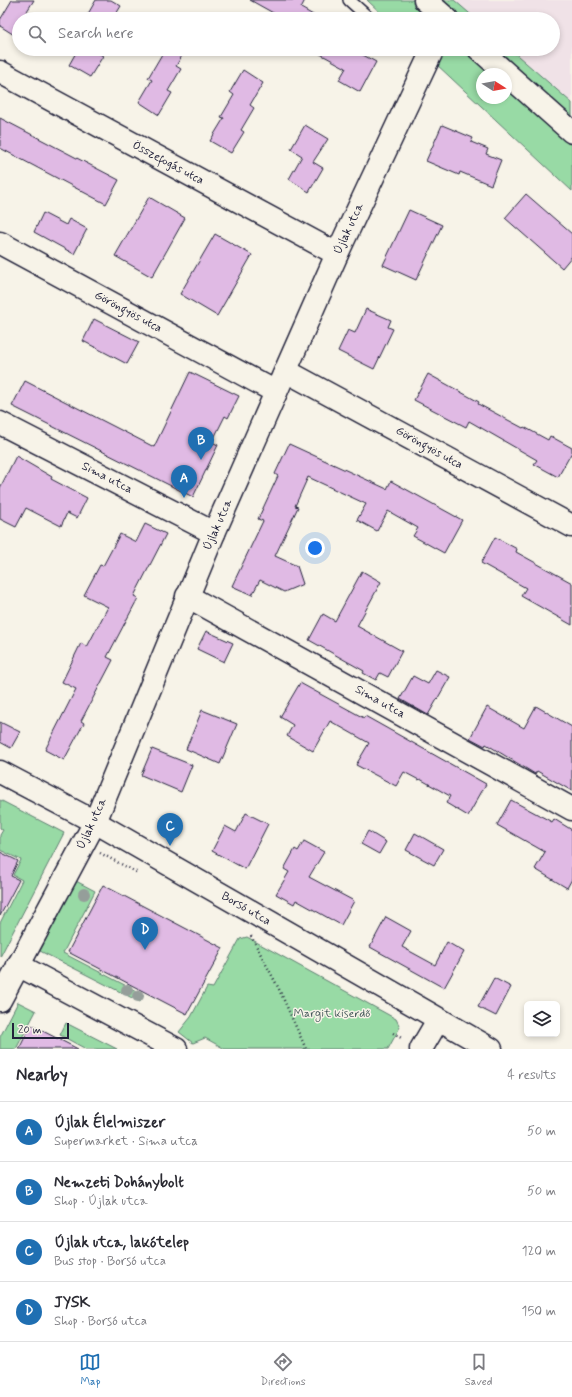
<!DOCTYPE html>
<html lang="en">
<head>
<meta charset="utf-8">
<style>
	:root { --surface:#fff; --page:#f7f7f7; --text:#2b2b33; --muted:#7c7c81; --line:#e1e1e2; --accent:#1f6fb2 }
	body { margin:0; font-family:Mynerve,sans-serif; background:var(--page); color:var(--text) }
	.controls { position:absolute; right:12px; bottom:12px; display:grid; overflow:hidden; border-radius:6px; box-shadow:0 2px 6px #0003 }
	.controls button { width:36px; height:36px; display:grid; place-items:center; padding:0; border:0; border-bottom:1px solid var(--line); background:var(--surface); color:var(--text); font:20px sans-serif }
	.compass { position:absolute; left:476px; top:68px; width:36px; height:36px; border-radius:50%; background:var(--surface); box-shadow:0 2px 6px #0003; rotate:101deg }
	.scale { position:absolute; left:12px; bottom:10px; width:57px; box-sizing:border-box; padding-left:4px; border:2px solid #22223b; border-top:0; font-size:11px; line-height:14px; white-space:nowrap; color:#22223b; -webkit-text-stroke:3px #f7f3e8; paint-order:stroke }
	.you { position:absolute; left:315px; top:548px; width:14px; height:14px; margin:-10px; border:3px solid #fff; border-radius:50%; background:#1a73e8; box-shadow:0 0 0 6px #1a73e833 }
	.badge { display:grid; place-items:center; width:26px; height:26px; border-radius:50%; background:var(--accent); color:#fff; font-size:13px; font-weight:700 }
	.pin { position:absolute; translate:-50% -33px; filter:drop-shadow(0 1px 2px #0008) }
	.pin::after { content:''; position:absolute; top:21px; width:14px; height:12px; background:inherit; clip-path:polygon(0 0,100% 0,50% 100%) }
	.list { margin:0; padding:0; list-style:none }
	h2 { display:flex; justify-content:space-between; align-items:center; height:52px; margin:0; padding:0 16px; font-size:17px }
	h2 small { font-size:13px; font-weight:400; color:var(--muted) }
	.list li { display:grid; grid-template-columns:26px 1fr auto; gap:12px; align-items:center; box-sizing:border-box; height:60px; padding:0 16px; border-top:1px solid var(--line) }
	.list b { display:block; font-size:15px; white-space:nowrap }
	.list p { margin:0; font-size:13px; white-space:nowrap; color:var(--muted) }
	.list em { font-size:13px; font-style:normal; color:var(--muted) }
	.icon { flex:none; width:22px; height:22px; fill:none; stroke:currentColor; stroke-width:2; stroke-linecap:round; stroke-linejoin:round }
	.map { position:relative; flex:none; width:572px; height:1049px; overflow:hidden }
	.search { position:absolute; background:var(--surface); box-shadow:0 2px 6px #0003; left:12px; right:12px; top:12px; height:44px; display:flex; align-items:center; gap:10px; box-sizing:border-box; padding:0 14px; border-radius:22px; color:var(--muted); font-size:15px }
	.sheet { height:292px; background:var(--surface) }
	nav { display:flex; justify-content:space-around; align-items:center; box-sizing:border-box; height:56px; border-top:1px solid var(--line); background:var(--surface); font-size:11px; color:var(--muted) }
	nav a { display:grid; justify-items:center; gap:2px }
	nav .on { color:var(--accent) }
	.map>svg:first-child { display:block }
	.built { fill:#f0e2e7 }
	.green { fill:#98daa5; stroke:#5d7e70; fill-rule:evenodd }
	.building { fill:#e0bae4; stroke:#22223b }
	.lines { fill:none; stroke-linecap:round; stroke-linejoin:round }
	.service-casing { stroke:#22223b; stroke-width:14 }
	.minor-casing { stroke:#22223b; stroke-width:25 }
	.path { stroke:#22223b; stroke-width:2.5; stroke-dasharray:1 3; stroke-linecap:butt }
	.service { stroke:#f7f3e8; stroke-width:11 }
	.minor { stroke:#f7f3e8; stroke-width:22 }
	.tree { fill:#959e9a }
	.labels { text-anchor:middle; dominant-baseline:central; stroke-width:3; stroke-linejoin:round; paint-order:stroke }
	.street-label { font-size:12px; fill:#22223b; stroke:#f7f3e8 }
	.park-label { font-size:12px; fill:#45595b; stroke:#f7f3e8 }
</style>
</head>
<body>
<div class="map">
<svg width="572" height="1049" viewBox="0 0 572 1049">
	<rect width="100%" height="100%" fill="#f7f3e8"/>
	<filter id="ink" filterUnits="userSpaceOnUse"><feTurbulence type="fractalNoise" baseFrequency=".025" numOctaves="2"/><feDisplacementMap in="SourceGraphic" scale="8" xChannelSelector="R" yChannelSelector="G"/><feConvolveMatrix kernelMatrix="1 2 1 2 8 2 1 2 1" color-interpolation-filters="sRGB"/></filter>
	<g filter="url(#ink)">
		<path class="built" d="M454,0H572V103L510,49H553V19H476Z"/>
		<g class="green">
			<path d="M367,0H454L476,19H387Z"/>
			<path d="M420,49H510L572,103V191ZM482,74H506V98H482Z"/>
			<path d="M0,800L64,833L0,957V923L22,880L13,875L21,860L0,850V835L3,830L0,828Z"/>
			<path d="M76,881L95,891L63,953L144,995L140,1002L40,951Z"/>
			<path d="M247,937L396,1019L400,1027L388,1049H225L205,1038L193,1043L179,1032L191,1017L207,987L213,988L240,939Z"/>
			<path d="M18,1002L36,1011L16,1049H0V1037Z"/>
			<path d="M66,1023L117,1049H86L60,1035Z"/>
		</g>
		<g class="building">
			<path d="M12,0H34L22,19H19V38L0,26V20Z"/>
			<path d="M96,0H111L121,6L113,19H85Z"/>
			<path d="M250,0H305L301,8L320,19H284Z"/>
			<path d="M78,49H92L103,56L90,77L69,65Z"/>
			<path d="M165,49H186L176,66L181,69L168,91L172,93L159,115L139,102L152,80L148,78Z"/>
			<path d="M311,49H352L376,62L360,92L339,80L346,68Z"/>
			<path d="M243,70L263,83L250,105L254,108L241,130L244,132L231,153L210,141L224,118L221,117L234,95L230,92Z"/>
			<path d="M0,118L119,180L106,204L0,148Z"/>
			<path d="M305,125L328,139L313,162L323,168L309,192L289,179L302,156L291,149Z"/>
			<path d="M442,125L473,138L471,142L488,149L486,154L501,160L491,185L460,172L459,175L426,161Z"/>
			<path d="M526,194L572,234V256L562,268L505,218Z"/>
			<path d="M149,197L185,218L152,277L115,256Z"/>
			<path d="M409,210L442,225L416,280L383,265Z"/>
			<path d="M43,213L66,225L69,219L87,229L74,254L34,232Z"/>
			<path d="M215,234L252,255L217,316L180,294Z"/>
			<path d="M366,309L391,320L388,327L393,329L374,369L338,351L348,330L355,333Z"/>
			<path d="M94,319L139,342L127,364L83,341Z"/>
			<path d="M190,372L239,396L228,418L225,416L212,442L218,445L193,497L12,406L25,381L154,447Z"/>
			<path d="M428,374L479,402L478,404L523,428L524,427L548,440L550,436L572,448V452L558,477L534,464L537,460L469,421L466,427L414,400Z"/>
			<path d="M289,444L387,489L391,481L462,520L444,553L413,536L418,528L388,511L377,531L357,520L366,504L308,477L295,506L298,507L275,556L297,566L303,584L284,592L260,580L252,595L232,586L263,521L258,519L278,476L275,474Z"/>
			<path d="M16,456L52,477L51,479L87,498L77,518L67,513L61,526L26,508L16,527L0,519V488Z"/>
			<path d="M145,524L166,534L134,596L138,598L107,657L113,660L81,721L84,723L64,760L45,750L76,689L62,682L81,643L87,647L108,607L84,595L100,565L103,566L120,534L136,542Z"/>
			<path d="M495,537L517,549L516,552L572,583V625L521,596L526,588L481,563Z"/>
			<path d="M362,571L381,582L357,626L402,651L388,677L380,673L376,680L363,673L364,671L309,640L323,614L335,621Z"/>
			<path d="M206,631L233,643L224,662L197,649Z"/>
			<path d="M436,670L450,677L428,715L400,699L413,676L428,684Z"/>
			<path d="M300,683L364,718L365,716L486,784L468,816L446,803L450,796L420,779L419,780L404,772L396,786L356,765L369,743L330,721L313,751L287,736L293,725L280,717Z"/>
			<path d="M536,706L572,727V791L537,771L535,774L486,744L485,746L470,738L487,707L524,728Z"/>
			<path d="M202,710L237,724L220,764L186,749Z"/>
			<path d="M0,722L20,732L11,748L0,742Z"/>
			<path d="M152,749L192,765L181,792L141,775Z"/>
			<path d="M511,800L552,822L554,819L572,830V879L567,888L535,869L545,852L497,825Z"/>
			<path d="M246,813L268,824L245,869L212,851L225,826L236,832Z"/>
			<path d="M368,831L386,842L379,854L361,844Z"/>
			<path d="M415,833L443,849L434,865L406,850Z"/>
			<path d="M304,841L324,852L309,877L354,901L341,925L296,900L294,904L276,894L289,872L284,869L295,849L298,851Z"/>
			<path d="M0,852L18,861L11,876L19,880L0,916Z"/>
			<path d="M103,885L223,948L187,1014L68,952Z"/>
			<path d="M386,917L411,931L402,947L435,965L447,942L464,952L444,988L370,947Z"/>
			<path d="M494,978L511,987L496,1016L478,1007Z"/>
			<path d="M31,1025L78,1049H19Z"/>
		</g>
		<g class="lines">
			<g class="service-casing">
				<path id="service" d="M349,0L370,19"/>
			</g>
			<g class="minor-casing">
				<g id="minor">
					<path d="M425,0L447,19"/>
					<path d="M479,49L572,132"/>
					<path d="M0,72L337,254"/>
					<path d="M0,243L276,392"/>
					<path d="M286,371L572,526"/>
					<path d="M0,423L214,533"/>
					<path d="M187,596L572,809"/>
					<path d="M0,772L95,822L491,1049"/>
					<path d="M18,965L176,1049"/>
					<path d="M0,1000L95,822L214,533L337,254L433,49"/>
					<path d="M421,1049L438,1020"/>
				</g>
			</g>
			<g class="path">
				<path d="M100,853L138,873"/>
				<path d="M251,936L278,987L306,1049"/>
				<path d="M393,1033L403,1039"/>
			</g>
			<use href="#service" class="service"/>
			<use href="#minor" class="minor"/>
		</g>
		<g class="tree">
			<circle cx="84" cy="894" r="6"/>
			<circle cx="127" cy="990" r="6"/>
			<circle cx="138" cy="996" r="6"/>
		</g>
	</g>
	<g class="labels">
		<g class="street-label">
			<text transform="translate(168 163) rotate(28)">Összefogás utca</text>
			<text transform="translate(349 229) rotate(-65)">Újlak utca</text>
			<text transform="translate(128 312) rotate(28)">Göröngyös utca</text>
			<text transform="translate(429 448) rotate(29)">Göröngyös utca</text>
			<text transform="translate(107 478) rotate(27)">Sima utca</text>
			<text transform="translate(218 525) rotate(-66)">Újlak utca</text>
			<text transform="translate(380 702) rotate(29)">Sima utca</text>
			<text transform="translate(92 824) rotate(-65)">Újlak utca</text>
			<text transform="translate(246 909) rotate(30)">Borsó utca</text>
		</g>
		<g class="park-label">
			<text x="332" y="1014">Margit kiserdő</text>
		</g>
	</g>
</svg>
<div class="controls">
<button><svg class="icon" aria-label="layers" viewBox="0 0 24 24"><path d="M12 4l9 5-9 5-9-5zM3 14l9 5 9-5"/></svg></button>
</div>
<svg class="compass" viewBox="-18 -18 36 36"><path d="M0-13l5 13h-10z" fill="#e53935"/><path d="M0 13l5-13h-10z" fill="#7c7c81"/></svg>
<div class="scale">20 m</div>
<div class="you"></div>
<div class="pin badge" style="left:184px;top:498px">A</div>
<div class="pin badge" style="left:201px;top:460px">B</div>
<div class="pin badge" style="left:170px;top:846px">C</div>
<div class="pin badge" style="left:145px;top:950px">D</div>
<div class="search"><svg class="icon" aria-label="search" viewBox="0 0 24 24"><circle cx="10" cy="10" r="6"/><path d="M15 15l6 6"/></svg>Search here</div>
</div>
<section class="sheet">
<h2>Nearby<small>4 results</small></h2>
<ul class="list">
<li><span class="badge">A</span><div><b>Újlak Élelmiszer</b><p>Supermarket · Sima utca</p></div><em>50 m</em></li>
<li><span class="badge">B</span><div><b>Nemzeti Dohánybolt</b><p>Shop · Újlak utca</p></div><em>50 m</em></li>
<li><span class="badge">C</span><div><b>Újlak utca, lakótelep</b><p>Bus stop · Borsó utca</p></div><em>120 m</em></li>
<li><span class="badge">D</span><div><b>JYSK</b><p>Shop · Borsó utca</p></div><em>150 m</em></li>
</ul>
</section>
<nav>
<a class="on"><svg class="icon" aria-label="map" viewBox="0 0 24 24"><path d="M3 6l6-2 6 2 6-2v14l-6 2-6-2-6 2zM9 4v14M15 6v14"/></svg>Map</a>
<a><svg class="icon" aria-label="directions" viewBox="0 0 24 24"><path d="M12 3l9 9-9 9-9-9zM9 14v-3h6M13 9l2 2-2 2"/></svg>Directions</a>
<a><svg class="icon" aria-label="saved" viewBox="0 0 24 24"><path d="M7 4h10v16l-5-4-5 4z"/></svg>Saved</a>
</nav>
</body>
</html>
